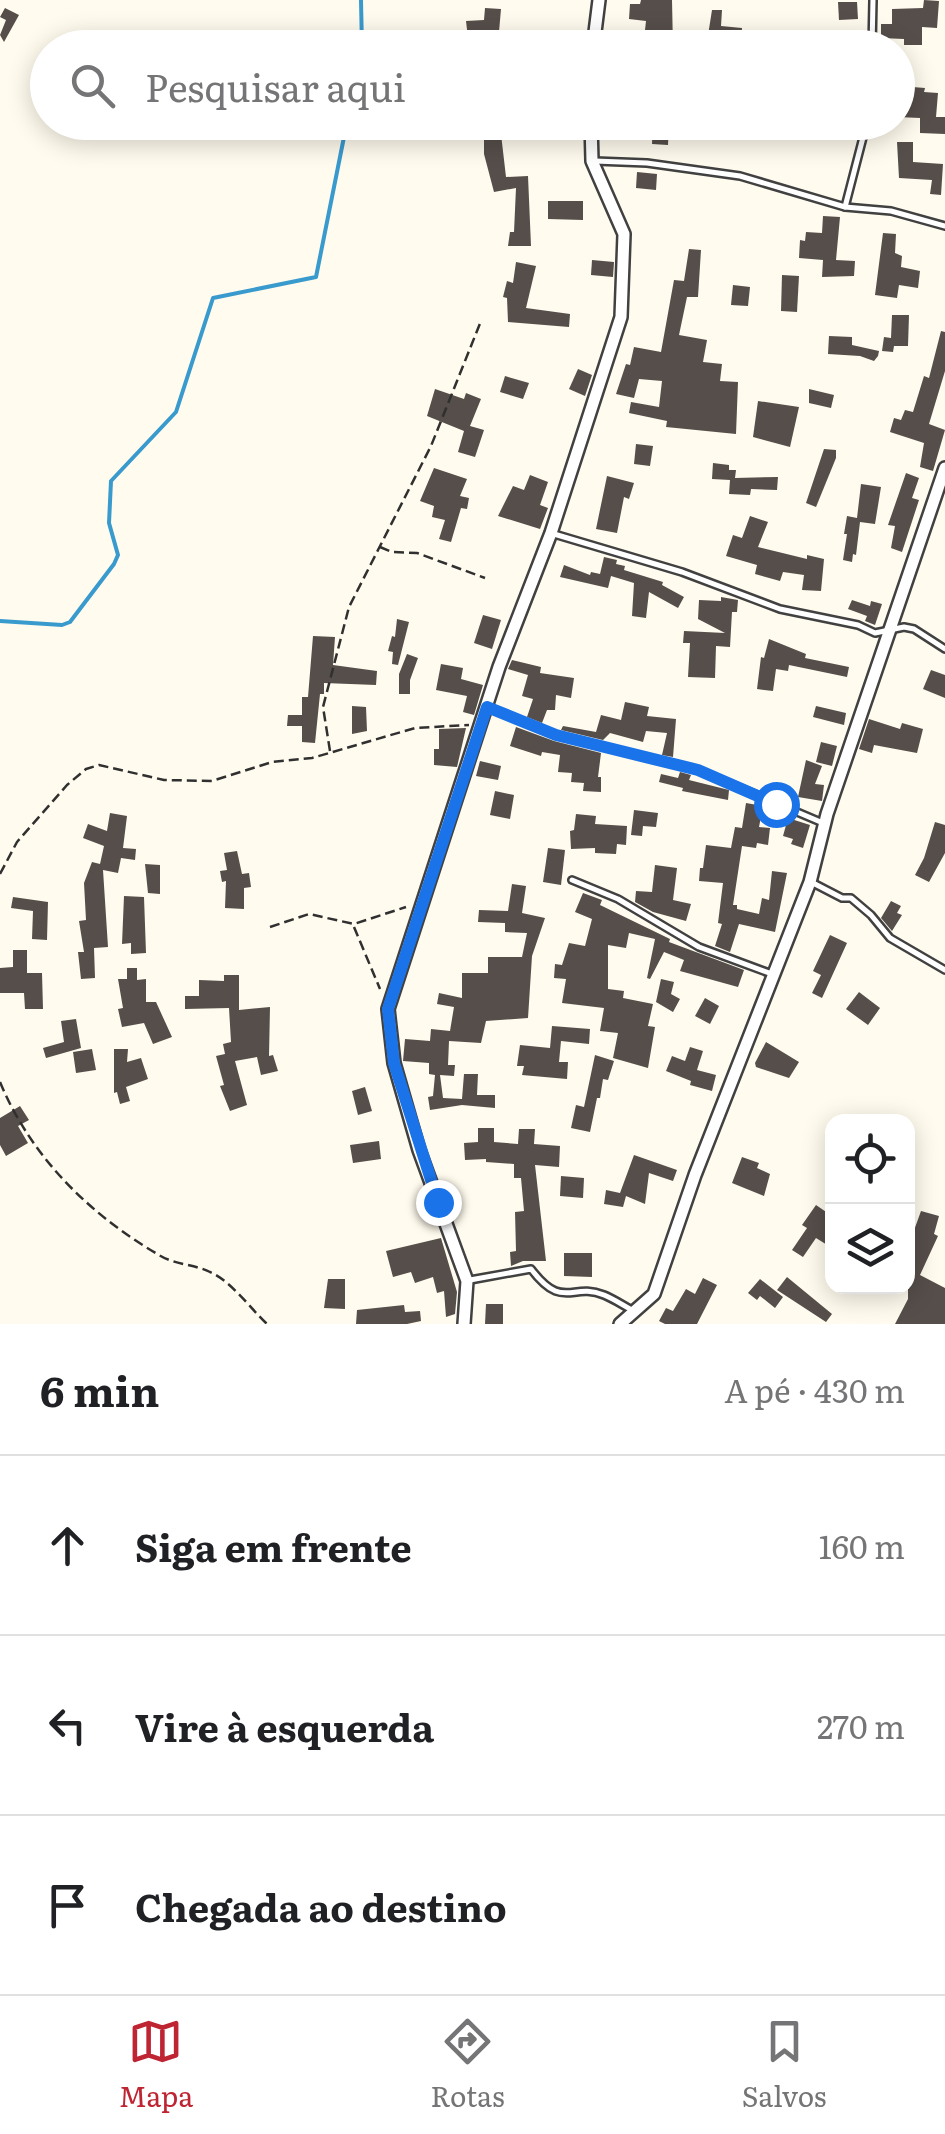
<!DOCTYPE html>
<html lang="pt">
<head>
<meta charset="utf-8">
<style>
	:root { --surface:#fff; --page:#f6f6f6; --text:#202124; --muted:#757577; --line:#e0e0e0; --accent:#bf2433 }
	body { margin:0; font-family:Literata,serif; background:var(--page); color:var(--text) }
	.controls { position:absolute; right:30px; bottom:30px; display:grid; overflow:hidden; border-radius:20px; box-shadow:0 5px 25px #0003 }
	.controls button { width:90px; height:90px; display:grid; place-items:center; padding:0; border:0; border-bottom:2px solid var(--line); background:var(--surface); color:var(--text); font:50px sans-serif }
	.stop { position:absolute; width:30px; height:30px; margin:-22px; border:8px solid #1a73e8; border-radius:50%; background:#fff }
	.stop.end { background:#1a73e8; border-color:#fff; box-shadow:0 2px 10px #0008 }
	.list { margin:0; padding:0; list-style:none }
	h2 { display:flex; justify-content:space-between; align-items:center; height:130px; margin:0; padding:0 40px; font-size:42px }
	h2 small { font-size:32px; font-weight:400; color:var(--muted) }
	.list li { display:grid; grid-template-columns:65px 1fr auto; gap:30px; align-items:center; box-sizing:border-box; height:180px; padding:0 40px; border-top:2px solid var(--line) }
	.list b { display:block; font-size:38px; white-space:nowrap }
	.list em { font-size:32px; font-style:normal; color:var(--muted) }
	.icon { flex:none; width:55px; height:55px; fill:none; stroke:currentColor; stroke-width:2; stroke-linecap:round; stroke-linejoin:round }
	.map { position:relative; flex:none; width:945px; height:1324px; overflow:hidden }
	.search { position:absolute; background:var(--surface); box-shadow:0 5px 25px #0003; left:30px; right:30px; top:30px; height:110px; display:flex; align-items:center; gap:25px; box-sizing:border-box; padding:0 35px; border-radius:55px; color:var(--muted); font-size:38px }
	.sheet { height:670px; background:var(--surface) }
	nav { display:flex; justify-content:space-around; align-items:center; box-sizing:border-box; height:140px; border-top:2px solid var(--line); background:var(--surface); font-size:28px; color:var(--muted) }
	nav a { display:grid; justify-items:center; gap:5px }
	nav .on { color:var(--accent) }
	.map>svg:first-child { display:block }
	.lines { fill:none; stroke-linecap:round; stroke-linejoin:round }
	.stream { stroke:#399ace; stroke-width:4 }
	.building { fill:#564e4a }
	.lane-casing { stroke:#414141; stroke-width:10 }
	.street-casing { stroke:#414141; stroke-width:16 }
	.path { stroke:#303030; stroke-width:2.5; stroke-dasharray:10 5; stroke-linecap:butt }
	.lane { stroke:#fff; stroke-width:5 }
	.street { stroke:#fff; stroke-width:11 }
	.route { stroke:#1a73e8; stroke-width:12 }
</style>
</head>
<body>
<div class="map">
<svg width="945" height="1324" viewBox="0 0 945 1324">
	<rect width="100%" height="100%" fill="#fffbee"/>
	<g class="lines">
		<g class="stream">
			<path d="M361,0L362,48"/>
			<path d="M0,621L62,625L70,622L114,564L118,555L109,523L111,481L176,412L213,298L316,277L347,122"/>
		</g>
	</g>
	<g class="building">
		<path d="M641,0H672L673,48H643L646,21L629,19L630,4H640Z"/>
		<path d="M924,0L939,1L937,28L922,27V45H904V39L881,38V24H892V9L923,8Z"/>
		<path d="M838,2H857L858,19L839,20Z"/>
		<path d="M5,8L19,15L4,42L0,35L6,20L0,17Z"/>
		<path d="M485,8L501,9L499,32L539,34L537,48H461V38H468L466,21L484,20Z"/>
		<path d="M712,10H722L721,26L742,28L741,48H706Z"/>
		<path d="M900,86L925,88L924,92L938,93L936,117H945V134L920,133V118L898,117Z"/>
		<path d="M653,122H669L668,145L652,144Z"/>
		<path d="M484,134H501L506,177L528,176L531,246H508L510,232H514L516,188L494,192L484,154Z"/>
		<path d="M897,142H913V162L943,164L941,195L930,194L932,180L899,178Z"/>
		<path d="M637,172L657,174L656,190L636,188Z"/>
		<path d="M548,201H583V220L548,219Z"/>
		<path d="M823,216L840,217L836,260L855,261L854,276L822,277L823,260L799,258L800,240L805,241L806,232L822,233Z"/>
		<path d="M883,233L896,234L895,253L902,256L901,267L920,271L918,288L899,285L897,298L875,295Z"/>
		<path d="M689,249L701,250L698,297H687L679,335L707,340L703,362L722,364L720,381L738,382L736,434L666,427L667,421L629,413L631,402L659,407L662,381L639,379L634,398L616,394L626,364L630,365L634,347L661,352L674,280L684,281Z"/>
		<path d="M592,260L614,262L613,277L591,275Z"/>
		<path d="M516,262L536,266L526,308L570,314L569,327L508,322L507,298L503,297L507,281L513,283Z"/>
		<path d="M782,275L799,276L797,312L781,311Z"/>
		<path d="M733,285L750,287L748,306L731,305Z"/>
		<path d="M892,315H909L908,346H894L893,352L882,351L884,337L891,338Z"/>
		<path d="M941,331L945,332V371L929,424L945,430L933,471L920,467L924,443L890,432L894,418L901,420L905,410L913,412L924,376L929,378Z"/>
		<path d="M829,336L852,337V345L879,351L878,356L874,361L860,356L828,354Z"/>
		<path d="M578,369L592,375L585,396L569,389Z"/>
		<path d="M505,376L529,383L523,399L500,392Z"/>
		<path d="M435,389L464,399L466,393L481,399L470,426L484,430L475,457L458,452L464,431L427,416Z"/>
		<path d="M809,389L834,395L831,408L809,403Z"/>
		<path d="M758,401L799,407L790,447L753,437Z"/>
		<path d="M636,444L653,446L650,466L634,464Z"/>
		<path d="M824,449L836,450V458L816,507L806,503Z"/>
		<path d="M713,463L729,465V470H736L735,478L778,477L777,490L751,489L750,495L729,494L730,480L712,479Z"/>
		<path d="M434,468L467,479L460,496L469,498L467,509L461,508L451,542L439,539L445,520L432,517L434,506L420,501Z"/>
		<path d="M906,473L919,478L912,498L919,500L902,552L891,548L895,526L888,525Z"/>
		<path d="M530,475L548,482L540,505L548,508L540,529L498,516L513,486L524,490Z"/>
		<path d="M607,476L634,483L629,499L624,497L617,533L596,529Z"/>
		<path d="M861,484L881,487L875,524L860,522L856,555L853,554L852,562L843,560L847,534H844L847,516L857,518Z"/>
		<path d="M750,516L768,522L758,547L807,559V555L824,559L821,591L802,590L804,575L783,572L780,581L755,574L757,565L726,556L733,535L742,538Z"/>
		<path d="M604,557L617,560L616,564L625,566L624,570L663,582L662,585L684,597L678,608L649,592L646,618L632,616L634,583L611,576L608,588L560,577L564,565L590,575L591,572L600,574Z"/>
		<path d="M721,597L738,600L737,612H732L730,647L716,646L715,678L688,677L690,643H683L684,631L725,633L698,619L699,600L721,601Z"/>
		<path d="M852,600L870,606L871,601L882,604L875,625L865,621L867,616L848,609Z"/>
		<path d="M483,615L501,620L492,649L474,643Z"/>
		<path d="M397,619L409,622L398,665L392,664L393,652L388,651L392,636L395,637Z"/>
		<path d="M313,636L335,637L333,665L377,671L376,685L324,683V694H320L315,743L302,742V726H287L288,715H302V697H308Z"/>
		<path d="M769,639L806,654L805,658L849,667L847,677L789,665L788,671L776,669L773,691L757,689L761,657L764,658Z"/>
		<path d="M407,654L418,658L410,680V694H399V674Z"/>
		<path d="M512,660L541,667L540,673L574,678L571,698L556,695L555,710H547L542,723L527,717L533,699L522,696L528,675L508,669Z"/>
		<path d="M441,664L463,668L461,679L483,685L474,715L463,712L467,696L436,690Z"/>
		<path d="M931,670L945,675V698L923,689Z"/>
		<path d="M625,702L649,707L647,716L676,719L673,757L662,755L667,733L646,731L643,742L610,733L603,740L561,730L563,726L596,732L601,715L621,720Z"/>
		<path d="M352,706L366,707L367,731L352,734Z"/>
		<path d="M816,706L846,713L844,725L813,717Z"/>
		<path d="M869,719L900,729L902,723L923,729L917,753L874,745L872,753L859,749Z"/>
		<path d="M516,727L554,741L601,753L598,777H601V792L583,791L584,783L571,782L572,773L558,772L560,755L542,752L541,756L510,746Z"/>
		<path d="M466,728L457,767L434,765V749H439V729Z"/>
		<path d="M821,742L837,746L832,766L816,762Z"/>
		<path d="M806,760L822,766L815,784L824,785L822,801L798,797Z"/>
		<path d="M480,761L501,766L498,780L476,776Z"/>
		<path d="M680,772L691,775L689,780L729,790L728,800L682,791L683,788L659,782L661,774L678,778Z"/>
		<path d="M495,791L514,795L510,819L490,815Z"/>
		<path d="M746,803L763,806L759,827L770,828L768,845L757,843L756,848L742,846L733,905H737V909L759,914L762,898L769,900L772,871L787,873L775,932L739,924L730,952L715,946L722,924L718,923L723,883L699,881L700,868H703L706,845L731,848L735,827L742,828Z"/>
		<path d="M634,810L658,813L656,827L643,826L642,836L631,835Z"/>
		<path d="M110,813L127,816L123,848L136,849L135,860L121,858L118,873L103,870L108,947L94,948L95,978L81,979L78,952H84L79,921L86,920L84,883L92,862L100,864L104,846L83,838L88,824L107,831Z"/>
		<path d="M576,814L596,816L595,824L627,826L626,845L617,844L616,854L595,853V848L571,849L570,831L574,830Z"/>
		<path d="M788,818L810,825L803,848L791,844L793,839L783,836Z"/>
		<path d="M935,822L945,825V853L929,882L915,875L924,858Z"/>
		<path d="M548,848L565,850L561,885L543,882Z"/>
		<path d="M237,851L242,874L249,873L251,887L244,888V909L225,908L226,881L222,882L220,871L227,870L224,853Z"/>
		<path d="M145,864L160,865V894L148,893Z"/>
		<path d="M655,865L677,868L673,900L691,904L686,921L653,912L635,902L636,891L652,892Z"/>
		<path d="M512,884L526,886L522,913L545,918L532,956L528,1018L486,1021L481,1043L449,1041L448,1065H455L454,1076L440,1075L443,1098L462,1099L464,1074H478L477,1095H495V1108L462,1105L430,1110L428,1097L433,1096L435,1075L429,1074V1063L403,1061L405,1039L430,1041L431,1029L450,1031L454,1007L437,1004L439,993L462,998V973H488V957H522L527,933L505,932V923L478,922L479,910L508,911Z"/>
		<path d="M583,893L602,900L600,905L670,939L669,942L744,970L738,987L680,971L684,960L664,952L650,979L647,978L655,939L629,933L626,948L608,945V989L624,991L623,998L653,1004L648,1026L655,1027L648,1068L613,1058L618,1033L600,1031L604,1008L562,1003L566,979L554,978L555,964L562,965L569,943L585,946L592,919L575,912Z"/>
		<path d="M124,896L144,897L146,953L131,954V943L122,944Z"/>
		<path d="M13,897L48,902L47,940L32,939L33,911L11,908Z"/>
		<path d="M891,901L901,906L897,913L902,915L892,931L881,918Z"/>
		<path d="M830,935L847,943L822,998L812,993L821,975L813,971Z"/>
		<path d="M13,950H27V973H42L43,1009H25L24,993H0V968L13,967Z"/>
		<path d="M127,968H137V980L146,979V1002H156L172,1037L153,1044L144,1023L122,1027L118,1009L123,1008L118,979H127Z"/>
		<path d="M224,975H239V1010L270,1007L269,1056L273,1055L278,1071L261,1075L257,1057L235,1061L247,1105L230,1111L220,1086L224,1085L216,1056L225,1054L223,1044L231,1042L229,1008L185,1009V996H199V980L224,981Z"/>
		<path d="M661,979L674,982L671,994L680,999L673,1012L656,1002Z"/>
		<path d="M859,992L880,1008L868,1025L846,1009Z"/>
		<path d="M705,998L719,1006L710,1024L695,1016Z"/>
		<path d="M76,1019L81,1048L46,1058L43,1048L64,1042L61,1021Z"/>
		<path d="M552,1026L590,1029L589,1044L561,1041L559,1062H568L567,1079L522,1075L524,1066H517L520,1045L550,1048Z"/>
		<path d="M766,1042L799,1062L789,1078L756,1067L755,1063Z"/>
		<path d="M690,1047L703,1051L697,1070L716,1075L712,1091L690,1085L691,1081L666,1071L672,1056L685,1061Z"/>
		<path d="M92,1049L96,1070L76,1073L73,1052Z"/>
		<path d="M114,1049H128L127,1062L141,1058L148,1079L126,1087L130,1101L120,1104L117,1092L114,1093Z"/>
		<path d="M595,1055L614,1061L608,1080L603,1079L600,1098H597L590,1132L571,1128L576,1105L584,1107Z"/>
		<path d="M365,1087L372,1111L358,1115L352,1091Z"/>
		<path d="M20,1106L29,1120L18,1126L28,1143L6,1156L0,1145V1118Z"/>
		<path d="M478,1128H494V1142L518,1144L519,1129H535L534,1144L560,1146L559,1167L535,1165L546,1261H523L511,1266L510,1252L516,1251L515,1212L524,1211L521,1178H514V1164L486,1162V1159L465,1160L464,1143L478,1142Z"/>
		<path d="M379,1141L381,1159L353,1163L350,1145Z"/>
		<path d="M634,1155L677,1170L673,1181L649,1173L645,1204L626,1196L623,1207L604,1204L606,1190L620,1193Z"/>
		<path d="M742,1157L759,1163L757,1168L770,1174L764,1196L732,1183Z"/>
		<path d="M561,1176L584,1178L583,1198L560,1196Z"/>
		<path d="M816,1205L832,1216L825,1227L832,1232V1248L816,1238L803,1257L792,1250L807,1228L802,1225Z"/>
		<path d="M921,1211L939,1216L934,1234L938,1236L920,1275L945,1288V1324H895L908,1299V1247Z"/>
		<path d="M441,1238L457,1292L455,1314L446,1317L444,1291L437,1293L433,1277L415,1283L411,1272L393,1277L386,1251Z"/>
		<path d="M564,1253H592V1277L564,1276Z"/>
		<path d="M787,1277L832,1314L826,1322L777,1290Z"/>
		<path d="M703,1278L717,1285L697,1324H665L659,1321L666,1308L673,1311L686,1289L695,1294Z"/>
		<path d="M328,1279H345V1309L324,1308Z"/>
		<path d="M760,1279L783,1297L775,1308L760,1296L757,1300L748,1293Z"/>
		<path d="M486,1304H503V1324H485Z"/>
		<path d="M404,1305L405,1312L420,1311L421,1321L407,1324H356L357,1310Z"/>
	</g>
	<g class="lines">
		<g class="lane-casing">
			<g id="lane">
				<path d="M872,48L873,0"/>
				<path d="M595,161L647,163L740,176L845,207L891,211L945,226"/>
				<path d="M845,207L867,122"/>
				<path d="M554,534L682,572L780,609L858,625L875,633L904,627L914,629L945,649"/>
				<path d="M487,707L556,735L698,770L823,823"/>
				<path d="M572,880L618,899L699,947L772,974"/>
				<path d="M813,883L842,898H851L871,915L890,938L945,970"/>
				<path d="M470,1280L531,1269C563,1311 571,1282 604,1295C614,1299 624,1306 634,1311"/>
			</g>
		</g>
		<g class="street-casing">
			<g id="street">
				<path d="M593,48L599,0"/>
				<path d="M464,1324L467,1281L419,1150L394,1063L388,1009L499,667L551,533L621,317L624,234L592,161L591,122"/>
				<path d="M620,1324L654,1294L695,1175L810,882L827,814L945,468"/>
			</g>
		</g>
		<g class="path">
			<path d="M380,547L392,552L417,553L485,578"/>
			<path d="M330,751L323,707L349,607L431,446L481,321"/>
			<path d="M0,874L17,842L67,785L86,769L99,765L164,780L212,781L272,762L312,758L415,728L469,725"/>
			<path d="M270,927L309,914L354,924L406,907"/>
			<path d="M354,927L380,989"/>
			<path d="M0,1082C31,1157 90,1215 159,1255C175,1265 194,1264 210,1272C231,1281 250,1308 267,1324"/>
		</g>
		<use href="#lane" class="lane"/>
		<use href="#street" class="street"/>
	</g>
	<g class="lines">
		<path class="route" d="M438,1202L394,1063L388,1009L487,707L556,735L698,770L776,804"/>
	</g>
</svg>
<div class="controls">
<button><svg class="icon" aria-label="locate" viewBox="0 0 24 24"><circle cx="12" cy="12" r="6"/><path d="M12 2v4M12 18v4M2 12h4M18 12h4"/></svg></button>
<button><svg class="icon" aria-label="layers" viewBox="0 0 24 24"><path d="M12 4l9 5-9 5-9-5zM3 14l9 5 9-5"/></svg></button>
</div>
<div class="stop" style="left:776px;top:804px"></div>
<div class="stop end" style="left:438px;top:1202px"></div>
<div class="search"><svg class="icon" aria-label="search" viewBox="0 0 24 24"><circle cx="10" cy="10" r="6"/><path d="M15 15l6 6"/></svg>Pesquisar aqui</div>
</div>
<section class="sheet">
<h2>6 min<small>A pé · 430 m</small></h2>
<ul class="list">
<li><svg class="icon" aria-label="ahead" viewBox="0 0 24 24"><path d="M12 20V5M6 11l6-6 6 6"/></svg><div><b>Siga em frente</b></div><em>160 m</em></li>
<li><svg class="icon" aria-label="left" viewBox="0 0 24 24"><path d="M17 20v-9H6M10 6l-5 5 5 5"/></svg><div><b>Vire à esquerda</b></div><em>270 m</em></li>
<li><svg class="icon" aria-label="arrive" viewBox="0 0 24 24"><path d="M6 21V4h12l-3 4 3 4H6"/></svg><div><b>Chegada ao destino</b></div></li>
</ul>
</section>
<nav>
<a class="on"><svg class="icon" aria-label="map" viewBox="0 0 24 24"><path d="M3 6l6-2 6 2 6-2v14l-6 2-6-2-6 2zM9 4v14M15 6v14"/></svg>Mapa</a>
<a><svg class="icon" aria-label="directions" viewBox="0 0 24 24"><path d="M12 3l9 9-9 9-9-9zM9 14v-3h6M13 9l2 2-2 2"/></svg>Rotas</a>
<a><svg class="icon" aria-label="saved" viewBox="0 0 24 24"><path d="M7 4h10v16l-5-4-5 4z"/></svg>Salvos</a>
</nav>
</body>
</html>
